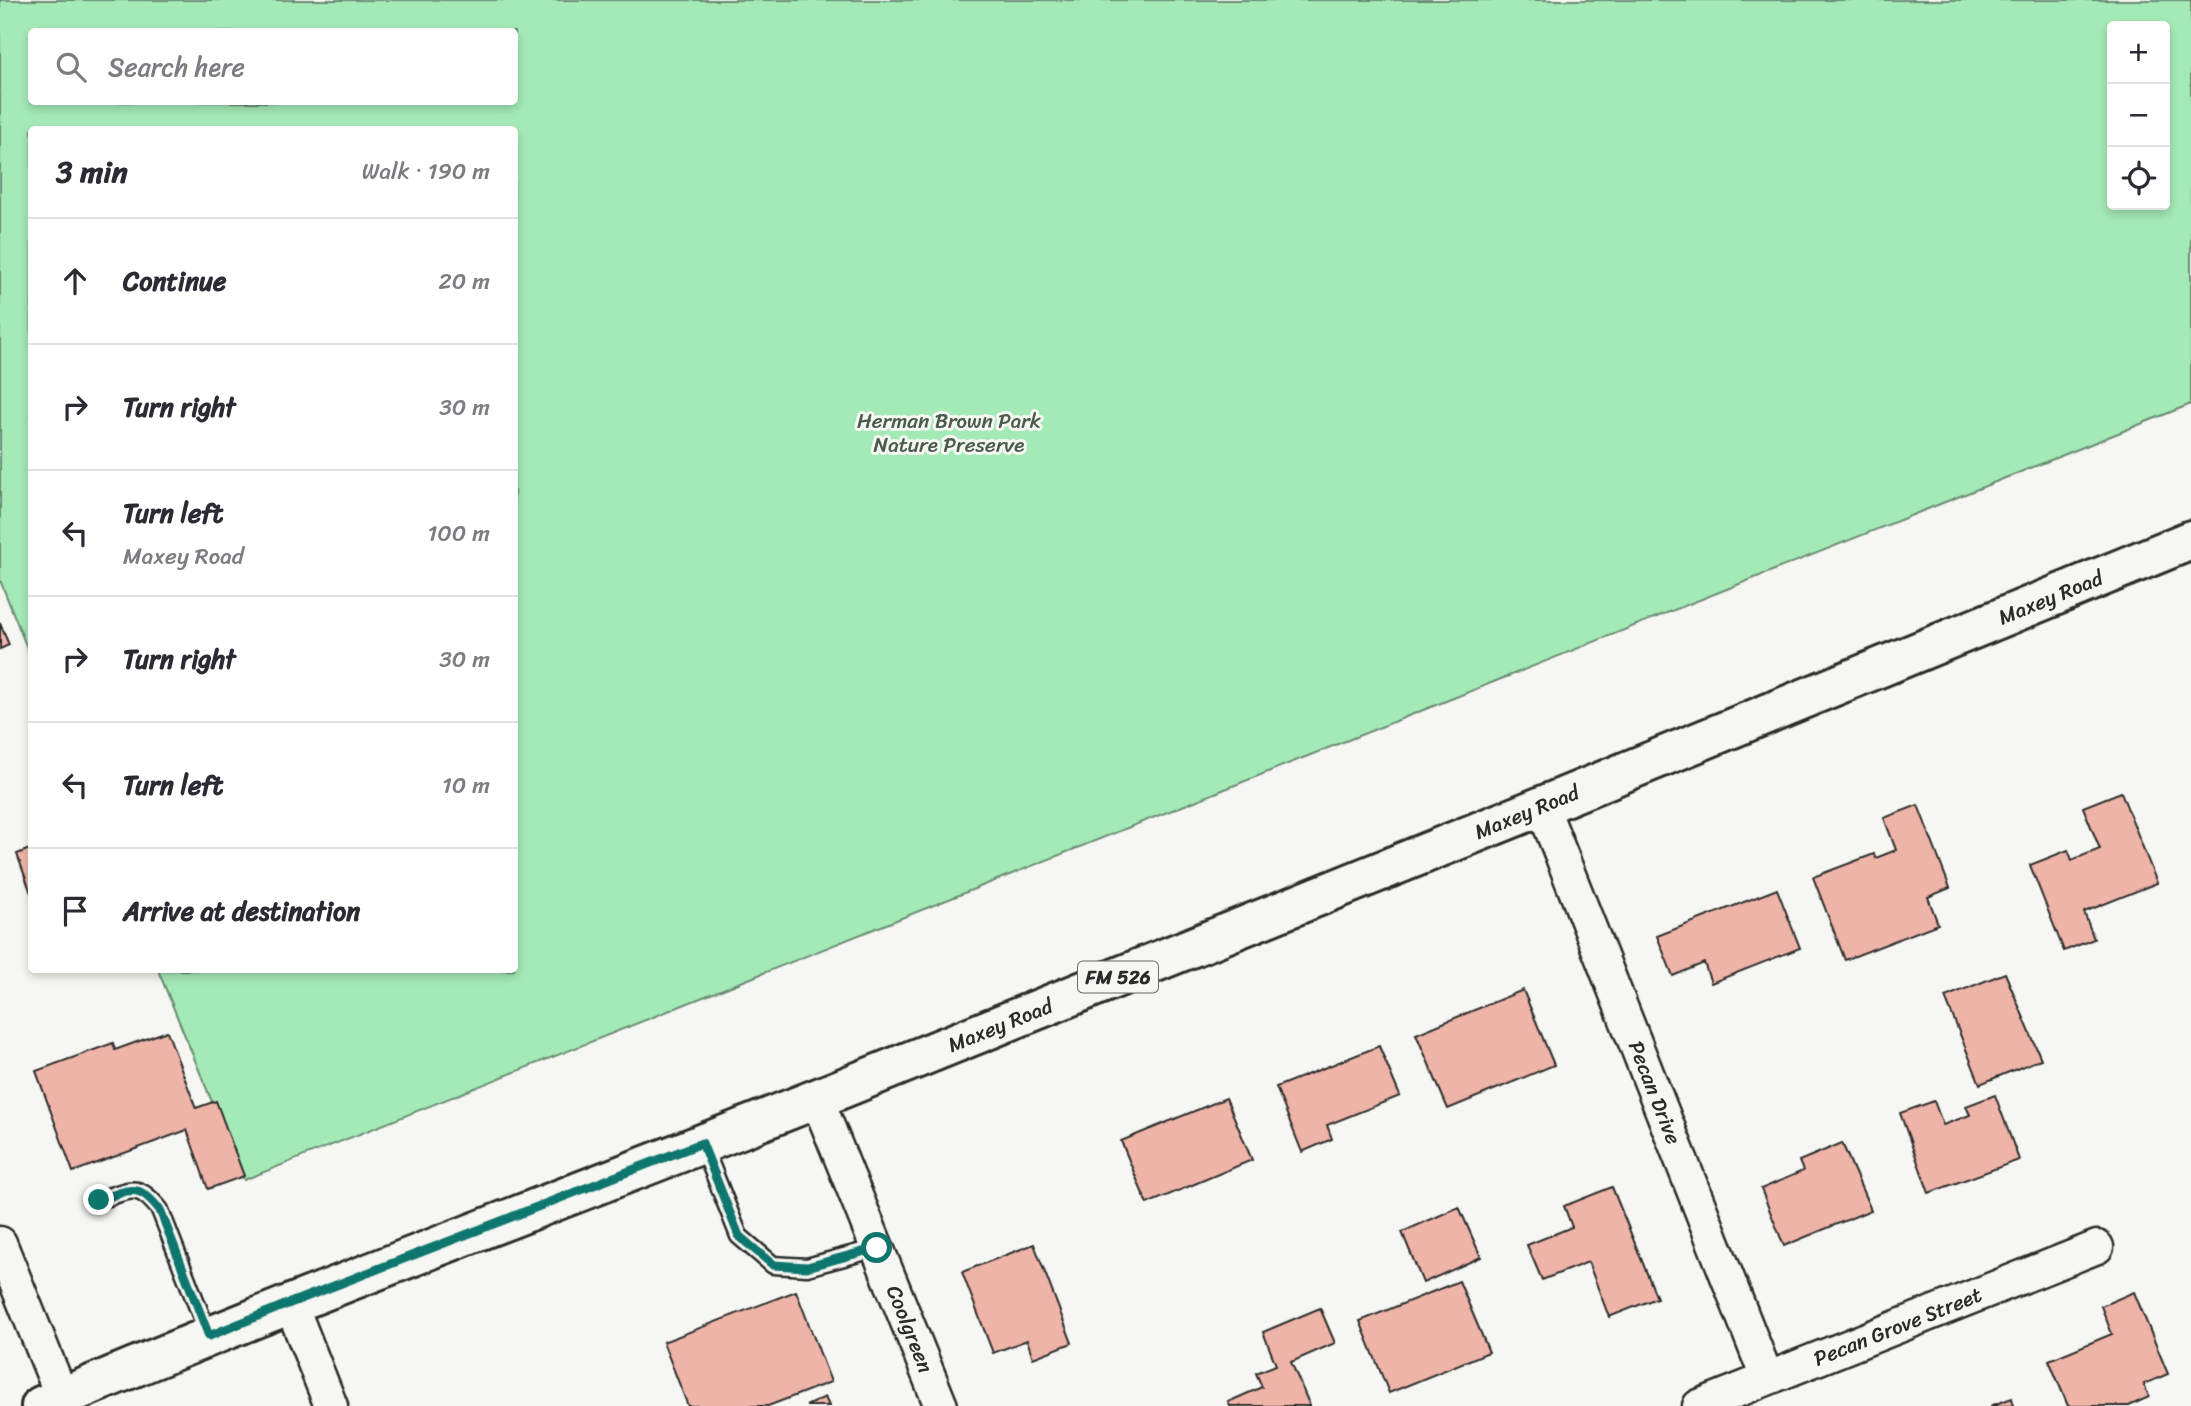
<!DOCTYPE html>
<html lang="en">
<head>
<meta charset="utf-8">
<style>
	:root { --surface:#fff; --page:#f7f7f7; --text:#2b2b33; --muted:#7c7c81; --line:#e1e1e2 }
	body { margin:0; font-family:Sriracha,sans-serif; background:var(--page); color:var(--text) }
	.controls { position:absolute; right:21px; top:21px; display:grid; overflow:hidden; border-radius:7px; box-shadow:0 4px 10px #0003 }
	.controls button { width:63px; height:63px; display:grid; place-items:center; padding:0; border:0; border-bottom:2px solid var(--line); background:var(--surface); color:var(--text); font:35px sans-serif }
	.stop { position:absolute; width:21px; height:21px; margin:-16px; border:5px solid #0f766e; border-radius:50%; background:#fff }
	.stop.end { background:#0f766e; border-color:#fff; box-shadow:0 2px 7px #0008 }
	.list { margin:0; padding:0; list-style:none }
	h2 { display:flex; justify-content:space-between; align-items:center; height:91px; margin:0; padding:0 28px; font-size:30px }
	h2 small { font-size:23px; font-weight:400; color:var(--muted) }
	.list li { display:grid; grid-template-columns:46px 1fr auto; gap:21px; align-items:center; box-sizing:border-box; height:126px; padding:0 28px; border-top:2px solid var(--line) }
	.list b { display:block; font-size:26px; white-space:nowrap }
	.list p { margin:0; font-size:23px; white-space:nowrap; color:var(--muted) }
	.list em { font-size:23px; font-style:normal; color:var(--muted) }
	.icon { flex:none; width:38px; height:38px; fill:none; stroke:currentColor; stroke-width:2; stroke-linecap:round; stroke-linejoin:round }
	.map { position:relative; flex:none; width:2191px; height:1406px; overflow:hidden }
	.search { position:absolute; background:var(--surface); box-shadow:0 4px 10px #0003; left:28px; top:28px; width:490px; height:77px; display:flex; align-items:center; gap:18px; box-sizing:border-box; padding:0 24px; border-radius:7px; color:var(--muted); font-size:26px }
	.panel { position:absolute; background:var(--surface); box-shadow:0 4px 10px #0003; left:28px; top:126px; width:490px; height:847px; border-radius:7px }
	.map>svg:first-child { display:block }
	.green { fill:#a4eab7; stroke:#688a71; stroke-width:2; fill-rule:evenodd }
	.building { fill:#eeb4a8; stroke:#2b2b2b; stroke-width:2 }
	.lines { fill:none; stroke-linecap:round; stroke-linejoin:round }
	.lane-casing { stroke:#2b2b2b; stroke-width:21 }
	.street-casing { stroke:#2b2b2b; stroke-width:37 }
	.primary-casing { stroke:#2b2b2b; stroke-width:44 }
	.lane { stroke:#f6f6f2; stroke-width:16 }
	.street { stroke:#f6f6f2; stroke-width:32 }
	.primary { stroke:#f6f6f2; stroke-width:38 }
	.route { stroke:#0f766e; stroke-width:9 }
	.labels { text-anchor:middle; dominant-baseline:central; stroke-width:6; stroke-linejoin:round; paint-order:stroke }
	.shield { fill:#f6f6f2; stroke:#686867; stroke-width:2 }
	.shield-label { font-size:19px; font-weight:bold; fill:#2b2b2b }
	.park-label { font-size:21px; fill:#495b4e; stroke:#f6f6f2 }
	.street-label { font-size:21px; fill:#2b2b2b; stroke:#f6f6f2 }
</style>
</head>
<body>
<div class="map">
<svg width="2191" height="1406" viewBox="0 0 2191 1406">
	<rect width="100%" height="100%" fill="#f6f6f2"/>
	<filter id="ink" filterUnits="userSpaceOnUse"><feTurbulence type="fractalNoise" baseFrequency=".0143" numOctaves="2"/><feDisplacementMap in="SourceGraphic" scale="14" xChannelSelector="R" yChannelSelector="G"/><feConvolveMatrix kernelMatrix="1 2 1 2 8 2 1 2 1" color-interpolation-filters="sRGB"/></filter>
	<g filter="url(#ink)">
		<path class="green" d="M0,0H2191V404L244,1180L158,970H514V130H32L31,658L0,580ZM2112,26H2165V205H2112ZM32,32H514V102H32Z"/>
		<g class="building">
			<path d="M0,623L9,645L0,649Z"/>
			<path d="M2121,792L2157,883L2084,912L2094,939L2064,951L2030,865L2068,850L2072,860L2100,849L2083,807Z"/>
			<path d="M1918,805L1950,888L1928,897L1938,924L1845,960L1813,877L1874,854L1876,858L1896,850L1884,818Z"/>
			<path d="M32,848V896L17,854Z"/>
			<path d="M1777,889L1800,948L1711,983L1704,963L1673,976L1657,936Z"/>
			<path d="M2005,973L2041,1059L1980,1084L1945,997Z"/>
			<path d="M1523,990L1554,1065L1448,1109L1416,1034Z"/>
			<path d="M167,1031L196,1108L216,1101L244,1176L208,1189L187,1130L73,1172L36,1071L113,1043L115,1050Z"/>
			<path d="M1379,1046L1400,1096L1327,1125L1332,1139L1302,1152L1276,1087Z"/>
			<path d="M1995,1095L2019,1160L1929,1193L1900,1113L1934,1101L1943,1125L1970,1115L1966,1106Z"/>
			<path d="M1226,1098L1252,1160L1147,1204L1121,1141Z"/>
			<path d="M1842,1143L1871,1210L1784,1246L1761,1189L1803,1171L1799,1161Z"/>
			<path d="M1612,1187L1657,1298L1609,1317L1588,1262L1542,1280L1527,1245L1572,1227L1564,1206Z"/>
			<path d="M1459,1207L1481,1257L1423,1283L1402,1232Z"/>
			<path d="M1034,1244L1072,1343L1033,1358L1027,1340L993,1353L962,1272Z"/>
			<path d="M1459,1281L1489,1352L1389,1393L1360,1321Z"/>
			<path d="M796,1291L831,1382L768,1406H688L663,1342Z"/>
			<path d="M2134,1292L2168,1374L2144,1384L2149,1397L2129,1406H2068L2049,1360L2112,1334L2101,1306Z"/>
			<path d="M1320,1308L1335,1343L1291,1362L1310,1406H1230L1228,1402L1262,1387L1256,1373L1276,1365L1263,1332Z"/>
			<path d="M825,1397L829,1406H806Z"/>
			<path d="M2012,1398L2014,1406H1990Z"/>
		</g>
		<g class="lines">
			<g class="lane-casing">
				<g id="lane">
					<path d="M702,1143L739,1236L773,1265L807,1267L877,1248"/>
					<path d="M99,1200C131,1190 137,1181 160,1210L209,1336"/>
				</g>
			</g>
			<g class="street-casing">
				<g id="street">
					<path id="s1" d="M1542,806L1767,1378"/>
					<path id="s2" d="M817,1099L941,1406"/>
					<path d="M0,1243L62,1397"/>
					<path d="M290,1302L331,1406"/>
					<path id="s3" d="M1699,1406L2097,1247"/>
				</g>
			</g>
			<g class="primary-casing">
				<g id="primary">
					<path id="s4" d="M41,1406C298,1297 561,1201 821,1097C1279,915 1735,727 2191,540"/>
				</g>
			</g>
			<use href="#lane" class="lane"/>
			<use href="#street" class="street"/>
			<use href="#primary" class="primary"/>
		</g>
	</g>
	<g class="lines" filter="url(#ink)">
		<path class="route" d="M99,1200C131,1190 137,1181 160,1210L209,1336L290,1303L702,1143L739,1236L773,1265L807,1267L877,1248"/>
	</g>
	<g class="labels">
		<rect class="shield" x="1078" y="961.5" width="80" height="31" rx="5"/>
		<g class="shield-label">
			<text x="1118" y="977">FM 526</text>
		</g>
		<g class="park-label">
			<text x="949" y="421">Herman Brown Park<tspan x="949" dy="24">Nature Preserve</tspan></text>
		</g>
		<g class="street-label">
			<text stroke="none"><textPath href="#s4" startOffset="2166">Maxey Road</textPath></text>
			<text stroke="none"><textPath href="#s4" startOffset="1600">Maxey Road</textPath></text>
			<text stroke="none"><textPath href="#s4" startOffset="1032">Maxey Road</textPath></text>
			<text stroke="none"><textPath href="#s1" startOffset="308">Pecan Drive</textPath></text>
			<text stroke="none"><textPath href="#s3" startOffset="214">Pecan Grove Street</textPath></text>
			<text stroke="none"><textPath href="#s2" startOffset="248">Coolgreen</textPath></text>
		</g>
	</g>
</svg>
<div class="controls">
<button>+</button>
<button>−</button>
<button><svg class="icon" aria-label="locate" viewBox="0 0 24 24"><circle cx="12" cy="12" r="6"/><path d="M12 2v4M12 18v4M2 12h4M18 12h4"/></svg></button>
</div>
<div class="stop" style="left:877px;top:1248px"></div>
<div class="stop end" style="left:99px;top:1200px"></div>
<div class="search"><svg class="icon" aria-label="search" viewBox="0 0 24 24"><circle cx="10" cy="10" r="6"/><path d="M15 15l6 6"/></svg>Search here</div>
<section class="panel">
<h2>3 min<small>Walk · 190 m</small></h2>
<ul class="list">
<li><svg class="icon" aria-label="ahead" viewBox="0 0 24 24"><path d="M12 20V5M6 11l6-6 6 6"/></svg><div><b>Continue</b></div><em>20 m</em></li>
<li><svg class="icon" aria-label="right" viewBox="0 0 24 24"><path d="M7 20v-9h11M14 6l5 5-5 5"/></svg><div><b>Turn right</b></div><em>30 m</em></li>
<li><svg class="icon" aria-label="left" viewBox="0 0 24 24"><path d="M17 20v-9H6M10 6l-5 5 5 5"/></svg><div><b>Turn left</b><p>Maxey Road</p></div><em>100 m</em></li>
<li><svg class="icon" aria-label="right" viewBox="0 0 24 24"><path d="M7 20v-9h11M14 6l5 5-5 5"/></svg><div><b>Turn right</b></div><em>30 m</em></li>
<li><svg class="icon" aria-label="left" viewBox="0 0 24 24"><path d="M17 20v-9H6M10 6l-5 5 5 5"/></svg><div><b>Turn left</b></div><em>10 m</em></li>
<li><svg class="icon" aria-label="arrive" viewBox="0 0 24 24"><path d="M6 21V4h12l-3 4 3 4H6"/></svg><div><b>Arrive at destination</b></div></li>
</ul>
</section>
</div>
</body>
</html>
